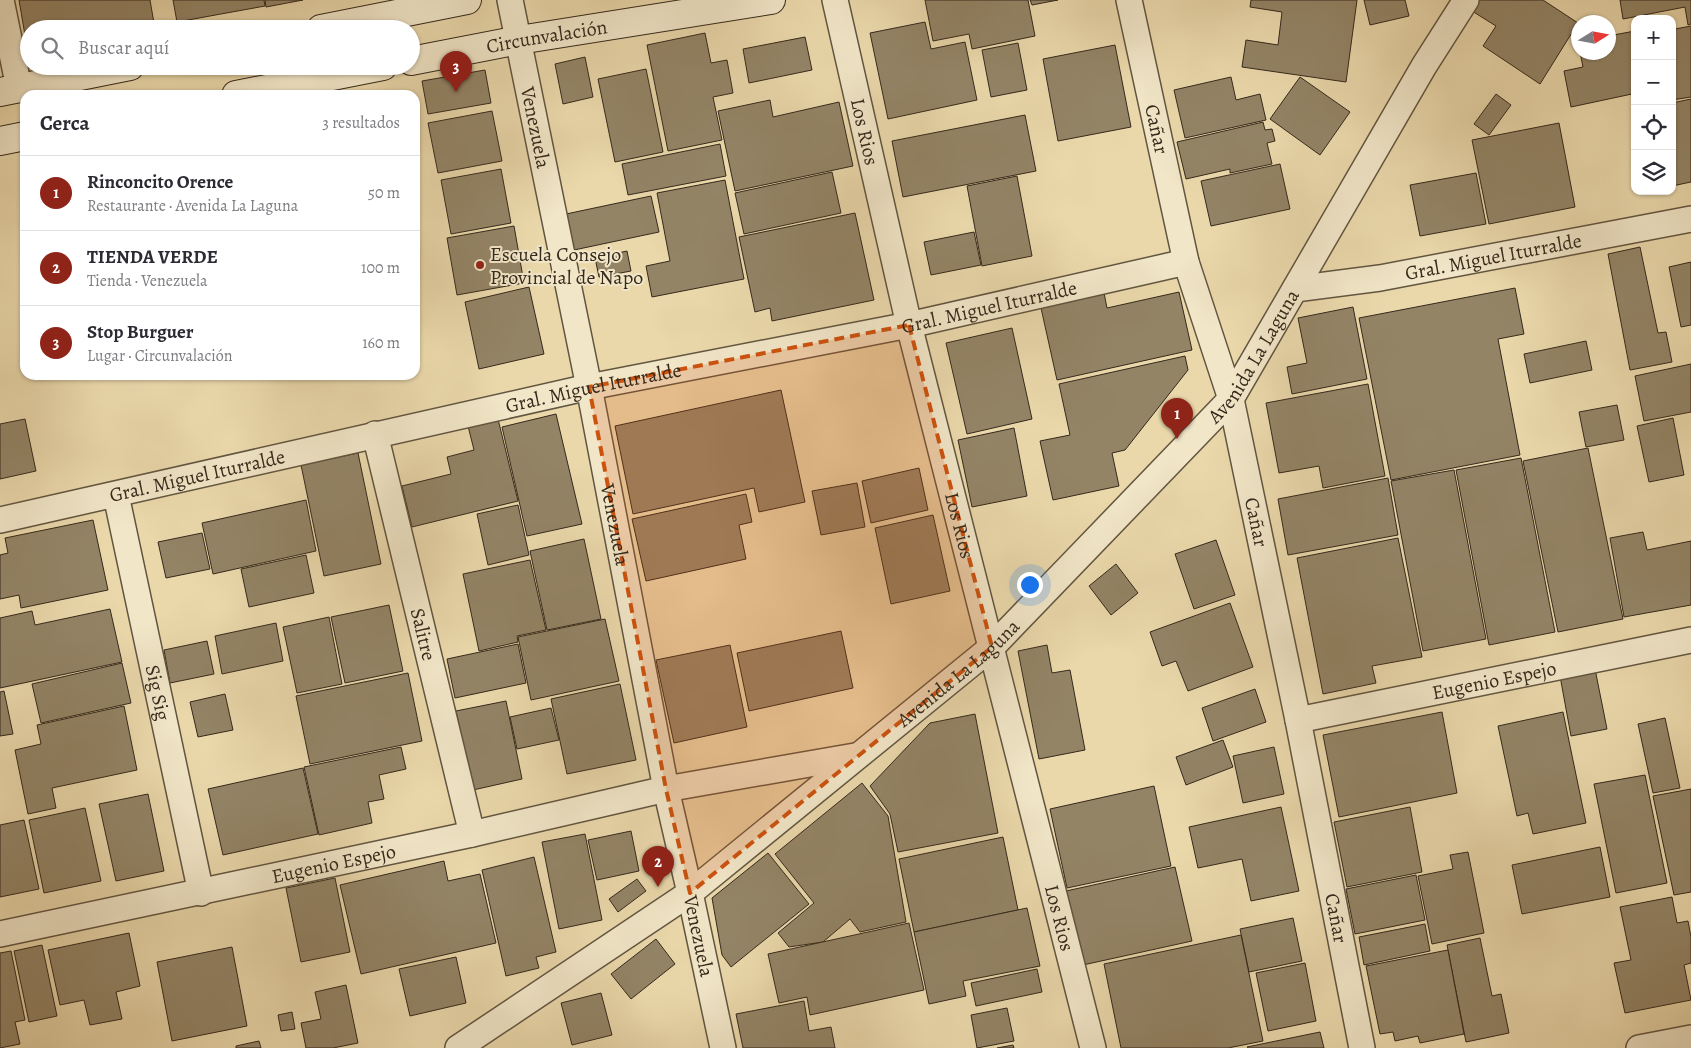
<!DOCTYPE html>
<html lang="es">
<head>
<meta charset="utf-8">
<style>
	:root { --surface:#fff; --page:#f7f7f7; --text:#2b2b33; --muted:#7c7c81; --line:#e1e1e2; --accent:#8f2418 }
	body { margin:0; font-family:Alegreya,serif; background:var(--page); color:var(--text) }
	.controls { position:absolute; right:15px; top:15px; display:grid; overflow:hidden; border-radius:10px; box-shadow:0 1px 4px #0004 }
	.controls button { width:45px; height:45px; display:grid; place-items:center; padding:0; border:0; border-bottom:1px solid var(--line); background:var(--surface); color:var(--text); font:25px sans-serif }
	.compass { position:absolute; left:1571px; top:15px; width:45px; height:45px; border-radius:50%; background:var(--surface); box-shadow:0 1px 4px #0004; rotate:79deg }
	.you { position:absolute; left:1029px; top:584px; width:18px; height:18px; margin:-12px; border:4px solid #fff; border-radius:50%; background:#1a73e8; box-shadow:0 0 0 8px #1a73e833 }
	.badge { display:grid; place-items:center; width:32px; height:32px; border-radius:50%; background:var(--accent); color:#fff; font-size:16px; font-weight:700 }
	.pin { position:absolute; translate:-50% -41px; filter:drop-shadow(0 1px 2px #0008) }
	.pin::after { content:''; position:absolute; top:26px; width:18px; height:15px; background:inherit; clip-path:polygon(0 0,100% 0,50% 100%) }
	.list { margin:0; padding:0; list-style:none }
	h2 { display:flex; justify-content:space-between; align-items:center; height:65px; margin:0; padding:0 20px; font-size:21px }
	h2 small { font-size:16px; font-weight:400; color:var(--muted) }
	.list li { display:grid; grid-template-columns:32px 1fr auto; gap:15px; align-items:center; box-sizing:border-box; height:75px; padding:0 20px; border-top:1px solid var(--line) }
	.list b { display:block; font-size:19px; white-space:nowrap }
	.list p { margin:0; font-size:16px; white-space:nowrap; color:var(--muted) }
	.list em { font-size:16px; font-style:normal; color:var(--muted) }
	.icon { flex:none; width:28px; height:28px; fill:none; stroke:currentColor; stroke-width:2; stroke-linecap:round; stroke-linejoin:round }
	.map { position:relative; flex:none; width:1691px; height:1048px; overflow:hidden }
	.search { position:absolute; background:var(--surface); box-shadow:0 1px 4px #0004; left:20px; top:20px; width:400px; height:55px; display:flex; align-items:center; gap:12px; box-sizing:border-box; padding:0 18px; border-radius:28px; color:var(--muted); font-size:19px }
	.panel { position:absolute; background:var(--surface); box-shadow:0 1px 4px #0004; left:20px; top:90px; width:400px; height:290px; border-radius:15px }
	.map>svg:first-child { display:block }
	.building { fill:#938466; stroke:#35291c }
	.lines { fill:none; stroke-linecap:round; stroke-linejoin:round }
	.minor-casing { stroke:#625540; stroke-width:28 }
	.secondary-casing { stroke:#35291c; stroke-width:30 }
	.minor { stroke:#f1e6c8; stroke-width:25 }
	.secondary { stroke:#f1e6c8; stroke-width:28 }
	.marked { fill:#cd520e; fill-opacity:0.2; stroke:#cd520e; stroke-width:4; stroke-dasharray:10 6; stroke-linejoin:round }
	.poi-dot { fill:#8f2418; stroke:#f1e6c8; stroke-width:2 }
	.labels { text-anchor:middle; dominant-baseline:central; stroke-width:4; stroke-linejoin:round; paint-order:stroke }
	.street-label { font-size:20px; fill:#35291c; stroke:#f1e6c8 }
	.poi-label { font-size:20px; fill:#35291c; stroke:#f1e6c8; text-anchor:start }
</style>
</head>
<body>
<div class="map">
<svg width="1691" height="1048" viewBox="0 0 1691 1048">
	<rect width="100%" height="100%" fill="#ead8ab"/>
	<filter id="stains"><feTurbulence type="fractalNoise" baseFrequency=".004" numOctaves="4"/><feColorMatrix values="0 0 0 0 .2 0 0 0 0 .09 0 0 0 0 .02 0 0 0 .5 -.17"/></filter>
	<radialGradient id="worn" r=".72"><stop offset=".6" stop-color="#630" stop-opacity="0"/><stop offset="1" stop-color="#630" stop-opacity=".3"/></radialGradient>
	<g class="building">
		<path d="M19,0H150L155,29H29L28,53Z"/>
		<path d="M173,0H264L265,6L177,22Z"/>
		<path d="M265,0H303L266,7Z"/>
		<path d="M925,0H1028L1035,36L972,49L969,34L933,41Z"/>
		<path d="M1030,0H1058L1032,5Z"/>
		<path d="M1251,0H1357L1346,82L1242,67L1246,40L1278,45L1282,12L1250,7Z"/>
		<path d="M1364,0H1405L1409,16L1370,25Z"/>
		<path d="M1479,0H1543L1578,23L1540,84L1483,46L1496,26L1472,11Z"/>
		<path d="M1620,0H1691V24L1688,25L1685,7L1623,19Z"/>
		<path d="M925,22L931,49L965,42L977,100L888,119L870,33Z"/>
		<path d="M1673,23L1675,29L1691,26V97L1672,100Z"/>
		<path d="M1635,31V106L1632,94L1571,107L1564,71L1583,67L1580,52H1608V36Z"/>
		<path d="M705,33L711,63L727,60L733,93L713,97L722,140L668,151L647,45Z"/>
		<path d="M805,37L812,70L749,83L743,49Z"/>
		<path d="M1018,43L1027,90L991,97L982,50Z"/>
		<path d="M1115,45L1131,127L1058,141L1043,59Z"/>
		<path d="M585,57L593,97L563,104L555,64Z"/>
		<path d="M646,69L663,152L615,162L598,79Z"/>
		<path d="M485,70L491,103L428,114L422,81Z"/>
		<path d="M1231,77L1236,100L1260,94L1266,120L1185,138L1174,90Z"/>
		<path d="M1300,77L1350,112L1320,155L1270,119Z"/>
		<path d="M1496,94L1511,105L1489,135L1474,124Z"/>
		<path d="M1691,99V182L1672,186V103Z"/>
		<path d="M770,100L773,117L839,102L853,166L735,191L718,111Z"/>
		<path d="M492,111L502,161L438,173L428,123Z"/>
		<path d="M1025,115L1036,171L903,197L892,141Z"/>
		<path d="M1263,122L1265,130L1272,129L1275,141L1267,143L1272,164L1230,173V169L1186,179L1177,142Z"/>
		<path d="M1559,123L1575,207L1489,224L1472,140Z"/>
		<path d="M720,144L726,176L628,195L622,164Z"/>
		<path d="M1280,164L1290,209L1211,226L1201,181Z"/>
		<path d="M501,169L511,223L451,234L441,180Z"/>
		<path d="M832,172L841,213L744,234L735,193Z"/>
		<path d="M1476,173L1486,224L1420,236L1410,185Z"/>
		<path d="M1017,176L1032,256L982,266L967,186Z"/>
		<path d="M725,180L744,279L652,297L646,266L670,261L657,193Z"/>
		<path d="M651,196L659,232L574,250L566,214Z"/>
		<path d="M855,213L874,300L772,321L770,308L755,312L739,237Z"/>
		<path d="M514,226L524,283L457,295L447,238Z"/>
		<path d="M974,232L981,265L931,275L924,242Z"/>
		<path d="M1640,247L1658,333L1666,332L1672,362L1630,370L1608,254Z"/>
		<path d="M627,251L631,271L599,277L595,258Z"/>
		<path d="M1691,262V325L1681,327L1669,267Z"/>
		<path d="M529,287L544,354L479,369L465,302Z"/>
		<path d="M1515,288L1524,334L1498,339L1520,455L1391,480L1359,318Z"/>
		<path d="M1179,292L1192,350L1057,380L1041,308L1104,293L1107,308Z"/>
		<path d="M1353,307L1367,379L1292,394L1287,367L1307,363L1298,318Z"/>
		<path d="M1012,328L1032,419L967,434L946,343Z"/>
		<path d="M1586,341L1592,370L1530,383L1524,354Z"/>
		<path d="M1185,356L1188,370L1125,450L1112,453L1119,486L1053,500L1040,441L1070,435L1059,384Z"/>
		<path d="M1691,364V412L1644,421L1635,376Z"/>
		<path d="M1368,384L1385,476L1323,488L1319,466L1279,473L1266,403Z"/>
		<path d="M781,390L805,502L759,512L754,488L633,514L615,426Z"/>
		<path d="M1617,405L1624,440L1586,447L1579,412Z"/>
		<path d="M556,414L582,524L527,536L502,427Z"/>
		<path d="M1673,418L1684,475L1649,482L1637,426Z"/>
		<path d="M25,419L36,471L0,479V424Z"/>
		<path d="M498,419L518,501L412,527L402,486L451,474L447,457L474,450L468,426Z"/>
		<path d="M1014,428L1027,496L972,507L958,440Z"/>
		<path d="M1588,448L1623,619L1558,632L1523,461Z"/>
		<path d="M358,453L381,564L324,576L301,465Z"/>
		<path d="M1521,458L1555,632L1489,645L1456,470Z"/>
		<path d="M919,468L928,510L871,523L862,481Z"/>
		<path d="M1454,470L1486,639L1423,651L1391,481Z"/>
		<path d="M1388,478L1398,535L1288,555L1278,499Z"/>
		<path d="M857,483L865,527L821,535L812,491Z"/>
		<path d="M746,494L752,522L739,525L746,559L646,581L632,519Z"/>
		<path d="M306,500L316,551L213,574L202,523Z"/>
		<path d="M518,505L529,555L488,565L477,514Z"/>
		<path d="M933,515L950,591L891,604L875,528Z"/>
		<path d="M93,520L108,590L21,608L19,595L0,599V555L8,553L5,538Z"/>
		<path d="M1643,532L1647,550L1691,541V605L1624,617L1610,538Z"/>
		<path d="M202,533L210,569L166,578L158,542Z"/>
		<path d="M1398,538L1422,657L1372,666L1376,683L1323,694L1297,558Z"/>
		<path d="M584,539L601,619L547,630L530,551Z"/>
		<path d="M1216,540L1235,595L1194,609L1175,554Z"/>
		<path d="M306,555L314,593L249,607L241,569Z"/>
		<path d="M530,560L546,630L517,636L518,642L479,651L463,574Z"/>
		<path d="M1116,564L1138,593L1111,615L1089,586Z"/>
		<path d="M1230,603L1253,667L1188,691L1176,661L1162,666L1150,632Z"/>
		<path d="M389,605L403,671L345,683L331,617Z"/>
		<path d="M110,609L122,662L0,688V618L32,611L35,625Z"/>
		<path d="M329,617L342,684L297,693L283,627Z"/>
		<path d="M605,619L619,681L531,700L518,637Z"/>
		<path d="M276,623L283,661L222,674L215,636Z"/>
		<path d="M841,631L853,688L749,711L737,653Z"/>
		<path d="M207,641L214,674L170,683L164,650Z"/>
		<path d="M518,644L526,683L455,698L447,659Z"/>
		<path d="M730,645L747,727L674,743L656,660Z"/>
		<path d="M1047,645L1052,673L1070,670L1085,750L1039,759L1018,651Z"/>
		<path d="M122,663L131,703L41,723L32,684Z"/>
		<path d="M1595,669L1607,729L1571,736L1560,676Z"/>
		<path d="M408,673L422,741L310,764L296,696Z"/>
		<path d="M620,684L636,760L567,774L551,699Z"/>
		<path d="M1255,689L1266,722L1213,741L1202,708Z"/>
		<path d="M4,691L13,734L0,736V692Z"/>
		<path d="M225,694L233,730L198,737L190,702Z"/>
		<path d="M506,701L522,779L473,790L456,711Z"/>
		<path d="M124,706L137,770L52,788L56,808L28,814L15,750L41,744L37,725Z"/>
		<path d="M551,708L559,740L517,749L510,717Z"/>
		<path d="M1442,712L1457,793L1339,817L1323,735Z"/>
		<path d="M1563,712L1586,823L1533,834L1528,813L1517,816L1498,726Z"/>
		<path d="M975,714L998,833L898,852L890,814L870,786L930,723Z"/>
		<path d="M1665,718L1680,788L1653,793L1638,724Z"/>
		<path d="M1223,740L1233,767L1186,785L1176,757Z"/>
		<path d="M401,747L406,769L379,775L384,799L368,802L372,823L319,835L304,767Z"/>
		<path d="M1274,747L1284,794L1243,803L1233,756Z"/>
		<path d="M303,768L318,834L223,855L208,789Z"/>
		<path d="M1645,775L1667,883L1616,893L1594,784Z"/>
		<path d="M862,783L888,816L906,922L860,932L850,919L823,942L789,947L778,933L814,903L775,854Z"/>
		<path d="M1154,786L1171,866L1067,888L1050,809Z"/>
		<path d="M1691,789V892L1674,895L1653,796Z"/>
		<path d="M148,794L164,871L116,881L99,804Z"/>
		<path d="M1281,807L1299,891L1251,901L1242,859L1198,868L1189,827Z"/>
		<path d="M1410,807L1422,872L1347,887L1334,822Z"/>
		<path d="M85,808L101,881L44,893L29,820Z"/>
		<path d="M24,820L39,889L0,897V825Z"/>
		<path d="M631,831L639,871L597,880L588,840Z"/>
		<path d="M585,834L602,920L559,929L542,842Z"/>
		<path d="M1003,837L1018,910L914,932L899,859Z"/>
		<path d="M1600,847L1610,897L1522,914L1512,865Z"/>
		<path d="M1468,852L1484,933L1432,944L1418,876L1453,869L1450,855Z"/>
		<path d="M768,853L809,904L731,967L722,955L712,898Z"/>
		<path d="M534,857L556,952L536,957L539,968L506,976L482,870Z"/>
		<path d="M444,861L448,881L480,874L496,943L361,974L340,885Z"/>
		<path d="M1175,867L1192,941L1083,965L1066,891Z"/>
		<path d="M1416,875L1425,920L1355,934L1346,889Z"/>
		<path d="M335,878L350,952L301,962L286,888Z"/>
		<path d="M637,879L646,891L618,912L609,899Z"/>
		<path d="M1672,897L1677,923L1688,921L1691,937V963L1684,965L1691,1000L1625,1013L1614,963L1631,960L1620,907Z"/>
		<path d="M1027,908L1040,966L963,981L966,996L929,1004L914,932Z"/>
		<path d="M1293,918L1302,961L1249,972L1240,929Z"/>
		<path d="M909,923L924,990L810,1015L807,997L779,1003L768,954Z"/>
		<path d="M1425,924L1430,951L1364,965L1359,937Z"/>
		<path d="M129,933L140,986L116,992L122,1019L90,1025L84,1000L60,1005L48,950Z"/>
		<path d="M1241,935L1263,1041L1228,1048H1121L1104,964Z"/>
		<path d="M1480,938L1492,996L1501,994L1509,1033L1466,1042L1447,945Z"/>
		<path d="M656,939L675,964L631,999L611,974Z"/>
		<path d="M42,945L57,1016L29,1022L14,951Z"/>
		<path d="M232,947L247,1026L172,1041L157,962Z"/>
		<path d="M1448,950L1464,1034L1420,1043L1418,1036L1395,1041L1393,1032L1380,1034L1366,966Z"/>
		<path d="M11,951L25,1020L15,1022L20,1044L0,1048V953Z"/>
		<path d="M456,957L466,1003L410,1016L399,969Z"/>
		<path d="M1305,963L1316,1021L1268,1031L1256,973Z"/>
		<path d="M1037,969L1042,992L976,1006L971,983Z"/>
		<path d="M346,985L358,1043L333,1048H306L301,1023L321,1019L315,992Z"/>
		<path d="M601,993L612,1035L572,1045L561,1003Z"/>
		<path d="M804,1001L809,1031L831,1027L835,1048H743L736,1014Z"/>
		<path d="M1007,1008L1014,1041L977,1048L971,1015Z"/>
		<path d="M292,1012L295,1029L281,1031L278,1015Z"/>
		<path d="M1320,1032L1324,1048H1248L1247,1047Z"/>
		<path d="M259,1041L261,1048H236V1046Z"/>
		<path d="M1013,1045L1014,1048H997Z"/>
	</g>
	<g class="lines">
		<g class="minor-casing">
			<g id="minor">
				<path d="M1,0L19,88"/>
				<path id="s1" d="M510,0L589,387L666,789L690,893L723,1048"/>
				<path id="s2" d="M835,0L909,325L1093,1048"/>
				<path id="s3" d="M1129,0L1186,262L1231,399L1298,720L1362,1048"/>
				<path id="s4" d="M1295,289L1380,278L1691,219"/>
				<path id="s5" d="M375,434L472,834"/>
				<path id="s6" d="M116,495L201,893"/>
				<path id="s7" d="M0,520L589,387L909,325L1186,262"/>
				<path id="s8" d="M1298,720L1691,640"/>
				<path id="s9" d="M0,934L472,834L666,789L855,756"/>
				<path id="s10" d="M458,1048L690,893L992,647L1231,399L1424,66L1466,0"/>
				<path d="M1639,1048L1691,1038"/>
			</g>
		</g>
		<g class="secondary-casing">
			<g id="secondary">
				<path d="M321,29L467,0"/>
				<path id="s11" d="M411,61L519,40L771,0"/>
				<path d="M0,92L130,66"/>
				<path d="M236,95L383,66"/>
				<path d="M0,141L25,136"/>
			</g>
		</g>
		<use href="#minor" class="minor"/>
		<use href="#secondary" class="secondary"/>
	</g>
	<path class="marked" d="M909,325L992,647L690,893L666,789L589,387Z"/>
	<circle class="poi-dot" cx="480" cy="265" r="5"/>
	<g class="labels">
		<g class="street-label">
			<text stroke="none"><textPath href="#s11" startOffset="138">Circunvalación</textPath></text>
			<text stroke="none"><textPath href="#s1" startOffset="130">Venezuela</textPath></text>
			<text stroke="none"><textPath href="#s3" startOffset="132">Cañar</textPath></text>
			<text stroke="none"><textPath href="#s2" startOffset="135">Los Rios</textPath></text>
			<text stroke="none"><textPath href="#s4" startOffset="201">Gral. Miguel Iturralde</textPath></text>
			<text stroke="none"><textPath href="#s7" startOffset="1012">Gral. Miguel Iturralde</textPath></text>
			<text stroke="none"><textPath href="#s10" startOffset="1061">Avenida La Laguna</textPath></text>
			<text stroke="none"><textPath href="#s7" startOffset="608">Gral. Miguel Iturralde</textPath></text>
			<text stroke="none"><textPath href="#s7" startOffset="202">Gral. Miguel Iturralde</textPath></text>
			<text stroke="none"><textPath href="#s3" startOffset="538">Cañar</textPath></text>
			<text stroke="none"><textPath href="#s1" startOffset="535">Venezuela</textPath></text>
			<text stroke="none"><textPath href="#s2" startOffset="540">Los Rios</textPath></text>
			<text stroke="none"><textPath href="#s5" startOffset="206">Salitre</textPath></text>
			<text stroke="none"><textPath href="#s10" startOffset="626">Avenida La Laguna</textPath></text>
			<text stroke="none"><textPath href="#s8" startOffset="200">Eugenio Espejo</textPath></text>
			<text stroke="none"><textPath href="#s6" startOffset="202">Sig Sig</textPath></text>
			<text stroke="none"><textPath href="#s9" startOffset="341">Eugenio Espejo</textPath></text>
			<text stroke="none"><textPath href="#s2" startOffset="945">Los Rios</textPath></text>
			<text stroke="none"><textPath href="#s3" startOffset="942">Cañar</textPath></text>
			<text stroke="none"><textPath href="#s1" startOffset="955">Venezuela</textPath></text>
		</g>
		<g class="poi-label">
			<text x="490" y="254">Escuela Consejo<tspan x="490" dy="23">Provincial de Napo</tspan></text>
		</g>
	</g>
	<rect width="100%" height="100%" filter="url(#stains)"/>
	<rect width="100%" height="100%" fill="url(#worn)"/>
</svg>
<div class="controls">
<button>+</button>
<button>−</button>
<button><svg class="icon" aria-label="locate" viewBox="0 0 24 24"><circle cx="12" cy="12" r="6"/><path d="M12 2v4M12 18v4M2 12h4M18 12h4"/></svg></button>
<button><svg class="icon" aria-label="layers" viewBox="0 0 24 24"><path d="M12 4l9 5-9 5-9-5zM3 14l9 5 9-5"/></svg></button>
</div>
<svg class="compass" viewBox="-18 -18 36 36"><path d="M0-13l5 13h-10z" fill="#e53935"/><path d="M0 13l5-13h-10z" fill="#7c7c81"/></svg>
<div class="you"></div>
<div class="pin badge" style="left:1177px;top:439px">1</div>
<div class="pin badge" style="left:658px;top:887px">2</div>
<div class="pin badge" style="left:456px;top:92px">3</div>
<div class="search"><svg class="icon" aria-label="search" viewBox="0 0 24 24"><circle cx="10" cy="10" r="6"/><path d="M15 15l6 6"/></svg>Buscar aquí</div>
<section class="panel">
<h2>Cerca<small>3 resultados</small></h2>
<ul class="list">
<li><span class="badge">1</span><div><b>Rinconcito Orence</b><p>Restaurante · Avenida La Laguna</p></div><em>50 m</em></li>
<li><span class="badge">2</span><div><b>TIENDA VERDE</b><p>Tienda · Venezuela</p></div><em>100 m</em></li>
<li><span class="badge">3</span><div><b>Stop Burguer</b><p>Lugar · Circunvalación</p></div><em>160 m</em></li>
</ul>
</section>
</div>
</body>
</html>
